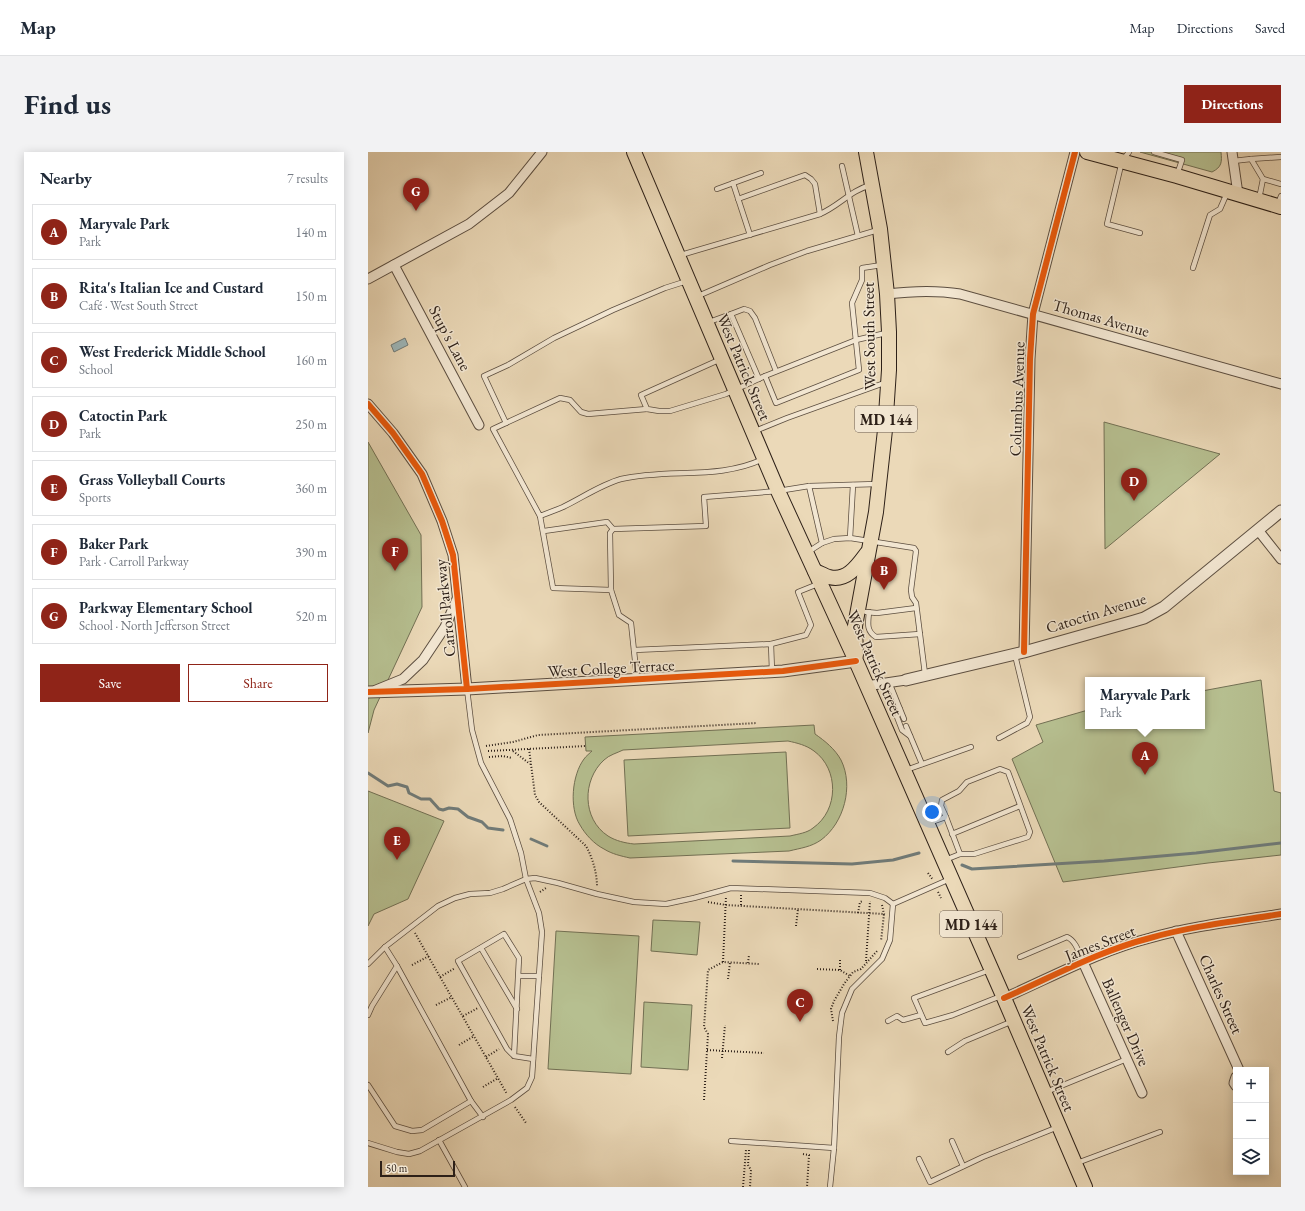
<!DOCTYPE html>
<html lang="en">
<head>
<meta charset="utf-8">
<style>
	:root { --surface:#fff; --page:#f2f2f3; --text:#1f2937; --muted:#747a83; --line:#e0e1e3; --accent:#8f2418 }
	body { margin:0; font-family:"EB Garamond",serif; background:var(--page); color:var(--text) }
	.controls { position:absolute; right:12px; bottom:12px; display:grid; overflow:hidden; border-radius:0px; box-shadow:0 2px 10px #0003 }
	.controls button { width:36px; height:36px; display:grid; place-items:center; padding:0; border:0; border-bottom:1px solid var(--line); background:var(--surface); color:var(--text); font:20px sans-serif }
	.scale { position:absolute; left:12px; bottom:10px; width:75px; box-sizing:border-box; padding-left:4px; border:2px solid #2d2018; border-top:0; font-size:11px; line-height:14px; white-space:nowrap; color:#2d2018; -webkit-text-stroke:3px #f2e6d1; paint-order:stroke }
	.you { position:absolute; left:564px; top:660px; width:14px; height:14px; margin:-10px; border:3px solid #fff; border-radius:50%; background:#1a73e8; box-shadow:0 0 0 6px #1a73e833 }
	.badge { display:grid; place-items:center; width:26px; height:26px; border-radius:50%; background:var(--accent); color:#fff; font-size:13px; font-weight:700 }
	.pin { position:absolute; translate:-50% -33px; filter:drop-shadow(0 1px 2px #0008) }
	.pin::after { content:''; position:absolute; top:21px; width:14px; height:12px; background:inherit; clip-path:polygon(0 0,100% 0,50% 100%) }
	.popup { position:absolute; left:717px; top:525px; width:120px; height:52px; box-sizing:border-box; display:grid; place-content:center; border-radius:0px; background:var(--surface); filter:drop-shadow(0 1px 3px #0005); font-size:13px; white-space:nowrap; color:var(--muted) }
	.popup b { font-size:15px; color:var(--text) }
	.popup::after { content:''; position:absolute; left:50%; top:100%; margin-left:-8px; border:8px solid transparent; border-top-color:var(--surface) }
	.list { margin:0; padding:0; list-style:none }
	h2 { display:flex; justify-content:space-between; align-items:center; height:52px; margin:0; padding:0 16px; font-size:17px }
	h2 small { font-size:13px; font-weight:400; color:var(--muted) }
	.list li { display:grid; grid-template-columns:26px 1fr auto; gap:12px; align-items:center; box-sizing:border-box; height:56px; margin:0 8px 8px; padding:0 8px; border:1px solid var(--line); border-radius:0px }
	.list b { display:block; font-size:15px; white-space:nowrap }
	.list p { margin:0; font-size:13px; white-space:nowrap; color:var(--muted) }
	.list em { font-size:13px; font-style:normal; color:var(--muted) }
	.actions { display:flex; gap:8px; padding:12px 16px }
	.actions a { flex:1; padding:9px 0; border:1px solid var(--accent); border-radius:0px; text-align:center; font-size:14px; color:var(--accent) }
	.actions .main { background:var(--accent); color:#fff }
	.icon { flex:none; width:22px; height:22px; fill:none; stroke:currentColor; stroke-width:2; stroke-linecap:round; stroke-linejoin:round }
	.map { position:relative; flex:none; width:913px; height:1035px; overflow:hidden; border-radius:0px }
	header { display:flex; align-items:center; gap:24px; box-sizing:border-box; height:56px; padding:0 20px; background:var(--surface); border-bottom:1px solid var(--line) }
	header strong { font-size:19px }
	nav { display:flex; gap:22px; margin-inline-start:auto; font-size:14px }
	.intro { display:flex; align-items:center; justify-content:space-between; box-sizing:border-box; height:96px; padding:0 24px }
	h1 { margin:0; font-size:28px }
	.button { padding:10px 18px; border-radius:0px; background:var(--accent); color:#fff; font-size:14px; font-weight:700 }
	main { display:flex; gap:24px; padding:0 24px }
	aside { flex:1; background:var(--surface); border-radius:0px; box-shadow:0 2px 10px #0003 }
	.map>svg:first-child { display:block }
	.green { fill:#b6bf90; stroke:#727054; fill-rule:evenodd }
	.water { fill:#9db7ba; stroke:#707b79 }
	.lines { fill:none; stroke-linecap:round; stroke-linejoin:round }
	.stream { stroke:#707b79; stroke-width:3 }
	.service-casing { stroke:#5c4e40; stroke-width:6 }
	.minor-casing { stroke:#5c4e40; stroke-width:11 }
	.tertiary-casing { stroke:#5c4e40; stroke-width:13 }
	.primary-casing { stroke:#2d2018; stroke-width:16 }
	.path { stroke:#2d2018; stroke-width:2; stroke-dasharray:1 2; stroke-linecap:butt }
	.service { stroke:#f2e6d1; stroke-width:4.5 }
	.minor { stroke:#f2e6d1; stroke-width:9 }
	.tertiary { stroke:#f2e6d1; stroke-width:11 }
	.primary { stroke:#ebd9b8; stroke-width:14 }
	.cycleway-casing { stroke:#f2e6d1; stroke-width:8 }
	.cycleway { stroke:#e8590c; stroke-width:6 }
	.labels { text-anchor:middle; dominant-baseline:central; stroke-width:3; stroke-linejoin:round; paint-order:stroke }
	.shield { fill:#f2e6d1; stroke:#685b50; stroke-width:1 }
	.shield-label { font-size:15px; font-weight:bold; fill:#2d2018 }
	.street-label { font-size:16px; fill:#2d2018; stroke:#f2e6d1 }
</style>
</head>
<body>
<header>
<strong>Map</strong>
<nav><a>Map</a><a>Directions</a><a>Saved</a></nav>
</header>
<div class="intro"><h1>Find us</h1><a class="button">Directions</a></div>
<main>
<aside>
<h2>Nearby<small>7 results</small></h2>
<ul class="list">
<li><span class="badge">A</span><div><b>Maryvale Park</b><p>Park</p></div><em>140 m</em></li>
<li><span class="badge">B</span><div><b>Rita's Italian Ice and Custard</b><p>Café · West South Street</p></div><em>150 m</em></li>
<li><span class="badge">C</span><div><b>West Frederick Middle School</b><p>School</p></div><em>160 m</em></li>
<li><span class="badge">D</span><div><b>Catoctin Park</b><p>Park</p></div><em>250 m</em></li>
<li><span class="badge">E</span><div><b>Grass Volleyball Courts</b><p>Sports</p></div><em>360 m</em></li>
<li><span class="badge">F</span><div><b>Baker Park</b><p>Park · Carroll Parkway</p></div><em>390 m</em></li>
<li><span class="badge">G</span><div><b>Parkway Elementary School</b><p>School · North Jefferson Street</p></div><em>520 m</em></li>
</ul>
<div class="actions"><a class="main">Save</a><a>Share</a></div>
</aside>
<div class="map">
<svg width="913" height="1035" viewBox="0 0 913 1035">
	<rect width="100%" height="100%" fill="#ebd9b8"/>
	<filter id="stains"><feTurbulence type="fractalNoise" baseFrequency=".005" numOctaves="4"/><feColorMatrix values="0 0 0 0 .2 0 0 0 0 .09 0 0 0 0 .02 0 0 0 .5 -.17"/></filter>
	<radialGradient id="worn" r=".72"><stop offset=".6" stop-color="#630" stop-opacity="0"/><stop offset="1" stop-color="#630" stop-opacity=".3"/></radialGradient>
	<g class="green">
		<path d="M772,0H853C854,10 854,15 844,20Z"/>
		<path d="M736,270L852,302L737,397Z"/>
		<path d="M0,290L53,383L54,455L6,558L0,581Z"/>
		<path d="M893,528L906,639L913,641V703L840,711L695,730L644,607L675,590L668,573L720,558V574H834V539Z"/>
		<path d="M446,573L447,582C457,589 467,597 473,608C486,634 476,671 453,688C443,695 433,696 421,699L262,706C253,704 244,702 236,697C226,692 217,682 212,673C201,656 204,623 216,607C218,604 222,601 224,599H218L217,585ZM420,589C429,591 438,593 446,599C471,617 471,658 445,676C439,681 430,682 422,684L266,692C257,691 248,689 240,684C214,667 214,628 236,608C241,603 249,601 255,598Z"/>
		<path d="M418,600L422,676L260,684L256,608Z"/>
		<path d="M0,639L76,669L40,747L6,762L0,774Z"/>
		<path d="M285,768L332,770L329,803L283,799Z"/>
		<path d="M188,779L271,784L263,922L180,917Z"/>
		<path d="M276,850L324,853L320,918L273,915Z"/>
	</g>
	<path class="water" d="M37,186L40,193L26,200L23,193Z"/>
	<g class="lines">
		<g class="stream">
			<path d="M0,621L20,634L29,632L39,635L41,641L53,647H62L71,657L75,658L81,656L90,657L100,665L114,670L120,676L135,678"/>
			<path d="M163,687L179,694"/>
			<path d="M365,709L484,712L525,708L551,701"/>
			<path d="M594,713L604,717L736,709L828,701L913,691"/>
		</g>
		<g class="service-casing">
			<g id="service">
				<path d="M761,0L754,9L739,72L772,81"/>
				<path d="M786,0L814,8L809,23"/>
				<path d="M883,7L913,5"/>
				<path d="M865,9L883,7L895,27L891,47"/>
				<path d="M474,14L490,84"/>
				<path d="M895,27L913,32"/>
				<path d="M365,31L382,83"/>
				<path d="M349,37L393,21"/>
				<path d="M370,47L437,23L443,27L447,32L452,62"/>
				<path d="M910,52L913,44"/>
				<path d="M313,103L452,62C471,54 483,38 503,33"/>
				<path d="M825,116L842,63L852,57L859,41"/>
				<path d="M330,144L402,113L439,99L510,78"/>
				<path d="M363,162L376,157L382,159L387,166L408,219"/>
				<path d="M341,170L363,162L391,227"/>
				<path d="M353,207L273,243L279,257L291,259H302L358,242L397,224L488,188L518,181"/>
				<path d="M397,224L408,251L491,218L484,151L494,128V116L514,113"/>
				<path d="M279,257L220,262L213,260L202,248L192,246L125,277L172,364C180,361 188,358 195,355C214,346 232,333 253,327C300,316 352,328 395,307"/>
				<path d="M138,271L116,224L140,213L186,186L245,158L297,136L319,129"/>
				<path d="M387,279L419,266L519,230"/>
				<path d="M172,364L185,436L243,438L251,463L263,471L269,527"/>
				<path d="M176,379L239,370L245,377"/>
				<path d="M482,386L485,333"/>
				<path d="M454,391L466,387L482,386L546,396L548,399L543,438L544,445L548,451L557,522"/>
				<path d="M440,400L454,391L441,334"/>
				<path d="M243,438L242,381L245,377L338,374L336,345L410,339L441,334L509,332"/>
				<path d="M498,460L509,461L548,456"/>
				<path d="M501,460C500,471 498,479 508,485L552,482"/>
				<path d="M403,492L438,483L443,473L430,440L450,432"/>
				<path d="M266,498L403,492L404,519"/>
				<path d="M521,530L536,567"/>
				<path d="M532,557L529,565L534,578L542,584"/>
				<path d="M538,574L554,612"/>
				<path d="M631,586L659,571L662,565L647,503"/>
				<path d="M538,618L603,595"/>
				<path d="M578,665L573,654L574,648L591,639L599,630L632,617L640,620L662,680L660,685L606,702H592"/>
				<path d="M561,671L578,665L592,702L577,708"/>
				<path d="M584,682L652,654"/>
				<path d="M525,752L582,727"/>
				<path d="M113,796L149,857"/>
				<path d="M652,805L699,785C708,789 711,801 715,810"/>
				<path d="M0,812L17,795L70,754L87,746L102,742L122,741L135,737L158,727L167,726L190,731L229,742L266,750L298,752L326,746L363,736L502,741L517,746L525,752"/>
				<path d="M29,814L103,949L115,965"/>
				<path d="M622,818L546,846L557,871L585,863L633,844"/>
				<path d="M151,824H171"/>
				<path d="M0,863L4,854L29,814L17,795"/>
				<path d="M520,869L529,864L535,868L553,863"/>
				<path d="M580,900L597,889L645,869"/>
				<path d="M146,904L151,806L136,782L90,809L139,897L146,904L165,907"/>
				<path d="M0,933L27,974L44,979L54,978L103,949"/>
				<path d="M678,940L759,907"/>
				<path d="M71,988L97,1035"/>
				<path d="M363,989L466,996"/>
				<path d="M584,989L595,1014"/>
				<path d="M0,991L29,1000L41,1002L52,999L143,948L159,936L164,925L174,780L171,761L158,727L153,701L142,667L113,611L104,578L99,537"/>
				<path d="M551,1007L562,1030L615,1005L690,975"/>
				<path d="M709,1011L792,980"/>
				<path d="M462,1035L466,996L471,885L474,861L484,837L514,807L522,788L525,752"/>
			</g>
		</g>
		<g class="minor-casing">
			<g id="minor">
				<path d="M864,0L870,42"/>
				<path d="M26,113L111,273"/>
				<path d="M0,127L101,72L141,41L174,0"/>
				<path d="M519,142C544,139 568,138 592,142L913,232"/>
				<path d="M0,252L25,281L54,322L74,369L85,403L99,537"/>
				<path d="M890,378L913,407"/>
				<path d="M656,500L662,207L665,162L707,0"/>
				<path d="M498,534L538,528"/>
				<path d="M8,538L35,527L55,508L77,475L89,447"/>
				<path d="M808,779L871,918"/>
				<path d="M715,810L774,941"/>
				<path d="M636,846C684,825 731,799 782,786C824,774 869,769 913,762"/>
				<path d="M868,925L866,931L868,934"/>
			</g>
		</g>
		<g class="tertiary-casing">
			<g id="tertiary">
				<path d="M538,528L656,500L766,469L776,466L796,455L913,359"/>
				<path d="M0,540L99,537L415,519L488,509"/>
			</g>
		</g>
		<g class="primary-casing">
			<g id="primary">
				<path d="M266,0L410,339L488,509L636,846L717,1035"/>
				<path d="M719,0L809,24L913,55"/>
				<path d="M447,419C452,421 457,424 461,425C479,430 490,413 499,401"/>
				<path d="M488,503L487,474L508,360L517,278L521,218V180L519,142L512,77L498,0"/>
			</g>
		</g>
		<g class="path">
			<path d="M118,594L145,590L170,583L389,571"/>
			<path d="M161,597L167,643L171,650L218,694C225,707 229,721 229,735"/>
			<path d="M120,599L218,594"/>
			<path d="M145,599L162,612"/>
			<path d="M121,605L135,604L144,606"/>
			<path d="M560,721L565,728"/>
			<path d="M172,740L178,736"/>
			<path d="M570,740L573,746"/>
			<path d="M373,743V754"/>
			<path d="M340,750L358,753L516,762L513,789"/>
			<path d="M514,753L516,762L517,763"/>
			<path d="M490,761L492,750L495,749"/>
			<path d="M428,774L430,757"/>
			<path d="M47,781L139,942"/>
			<path d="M498,809L502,749"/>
			<path d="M355,810L358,744"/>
			<path d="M380,811L381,803"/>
			<path d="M44,813L61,804"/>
			<path d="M449,817L472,818L482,824"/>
			<path d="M472,818V808"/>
			<path d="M72,825L87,816"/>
			<path d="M360,827L362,811"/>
			<path d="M68,853L84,845"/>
			<path d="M95,864L110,856"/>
			<path d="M465,869L463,857L466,849L476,832L485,820L493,817L509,799"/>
			<path d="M91,893L106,884"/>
			<path d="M339,898L396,901"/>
			<path d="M118,905L131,897"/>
			<path d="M354,906L357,873"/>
			<path d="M115,935L130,926"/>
			<path d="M336,948L340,882L336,875L340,818L355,810L391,812"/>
			<path d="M147,955L158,971"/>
			<path d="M381,998L380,1013L383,1018L382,1035"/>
			<path d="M435,1002L441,1003L439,1035"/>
			<path d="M375,1035L378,998"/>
		</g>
		<use href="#service" class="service"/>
		<use href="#minor" class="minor"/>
		<use href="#tertiary" class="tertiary"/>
		<use href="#primary" class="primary"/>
		<g class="cycleway-casing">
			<g id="cycleway">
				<path d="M0,252L25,281L54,322L74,369L85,403L99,537"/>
				<path d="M656,500L662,207L665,162L707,0"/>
				<path d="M0,540L99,537L415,519L488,509"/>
				<path d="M636,846C684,825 731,799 782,786C824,774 869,769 913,762"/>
			</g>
		</g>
		<use href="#cycleway" class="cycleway"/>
	</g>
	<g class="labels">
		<g class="shield">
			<rect x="487" y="254" width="62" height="26" rx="3"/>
			<rect x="572" y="759" width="62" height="26" rx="3"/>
		</g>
		<g class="shield-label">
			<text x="518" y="267">MD 144</text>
			<text x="603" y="772">MD 144</text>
		</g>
		<g class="street-label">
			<text transform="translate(733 166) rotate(16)">Thomas Avenue</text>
			<text transform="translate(501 184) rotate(-91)">West South Street</text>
			<text transform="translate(82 186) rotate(62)">Stup's Lane</text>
			<text transform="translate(376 215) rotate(67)">West Patrick Street</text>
			<text transform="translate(649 247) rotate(-88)">Columbus Avenue</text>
			<text transform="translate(77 456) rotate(-96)">Carroll Parkway</text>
			<text transform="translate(728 461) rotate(-17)">Catoctin Avenue</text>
			<text transform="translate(507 511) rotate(66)">West Patrick Street</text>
			<text transform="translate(243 516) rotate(-3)">West College Terrace</text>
			<text transform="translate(732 791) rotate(-21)">James Street</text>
			<text transform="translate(853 842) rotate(66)">Charles Street</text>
			<text transform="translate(758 870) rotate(66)">Ballenger Drive</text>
			<text transform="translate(680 906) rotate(67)">West Patrick Street</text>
		</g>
	</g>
	<rect width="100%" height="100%" filter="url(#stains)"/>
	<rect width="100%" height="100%" fill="url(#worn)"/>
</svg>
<div class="controls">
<button>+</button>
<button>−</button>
<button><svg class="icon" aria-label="layers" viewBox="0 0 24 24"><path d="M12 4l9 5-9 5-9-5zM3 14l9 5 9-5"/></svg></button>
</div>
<div class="scale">50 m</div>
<div class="you"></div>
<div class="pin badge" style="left:777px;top:623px">A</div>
<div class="popup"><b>Maryvale Park</b>Park</div>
<div class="pin badge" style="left:516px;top:438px">B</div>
<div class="pin badge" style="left:432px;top:870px">C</div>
<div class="pin badge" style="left:766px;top:349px">D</div>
<div class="pin badge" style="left:29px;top:708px">E</div>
<div class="pin badge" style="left:27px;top:419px">F</div>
<div class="pin badge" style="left:48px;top:59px">G</div>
</div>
</main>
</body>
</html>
